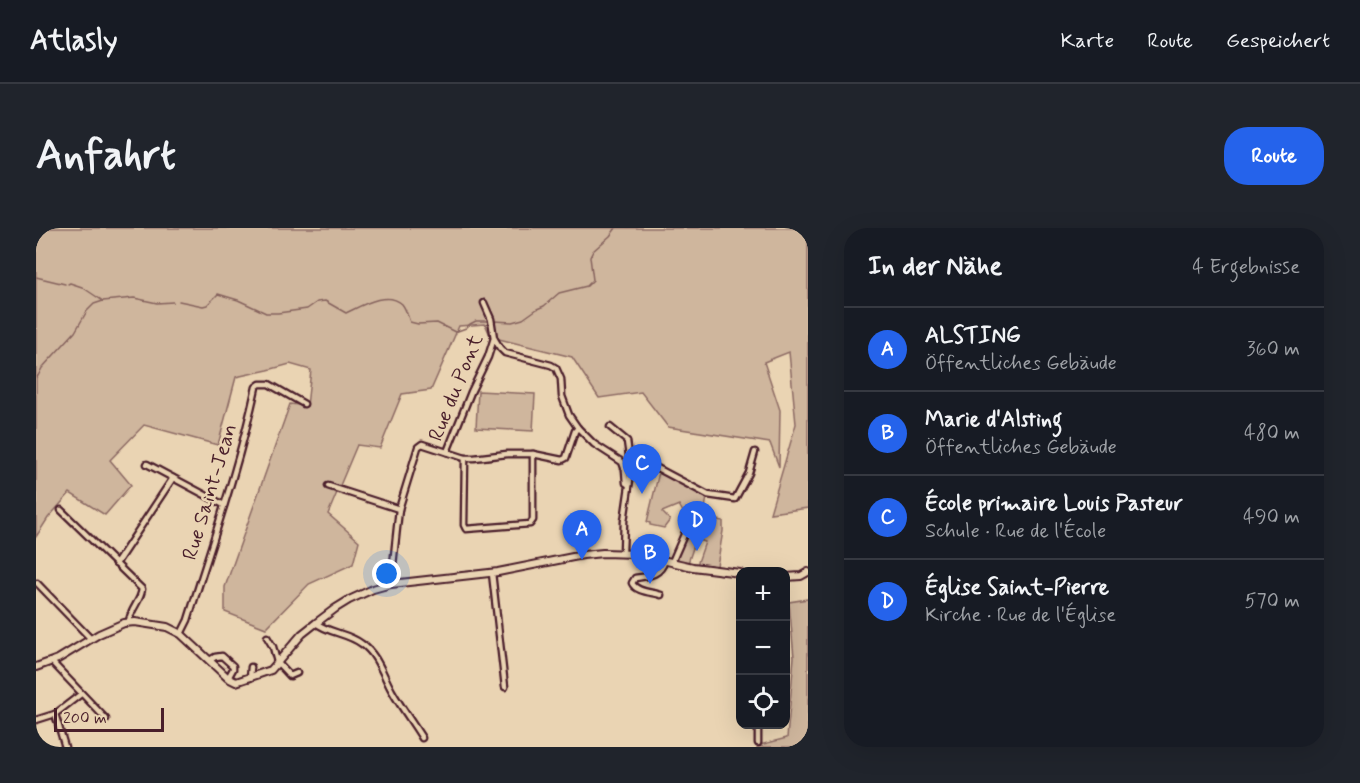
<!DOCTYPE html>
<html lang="de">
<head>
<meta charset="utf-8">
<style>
	:root { --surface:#171b24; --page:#20242c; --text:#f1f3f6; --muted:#9ea1a6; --line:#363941; --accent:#2563eb }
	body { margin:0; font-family:Mynerve,sans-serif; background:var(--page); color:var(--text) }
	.controls { position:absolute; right:18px; bottom:18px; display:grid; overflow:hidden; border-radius:12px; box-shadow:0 6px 24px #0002 }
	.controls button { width:54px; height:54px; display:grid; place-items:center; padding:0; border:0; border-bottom:2px solid var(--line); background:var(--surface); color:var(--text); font:30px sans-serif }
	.scale { position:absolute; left:18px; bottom:15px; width:110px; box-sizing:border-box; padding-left:6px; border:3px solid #4a1f2b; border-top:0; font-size:16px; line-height:21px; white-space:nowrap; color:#4a1f2b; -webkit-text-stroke:4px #ead4b3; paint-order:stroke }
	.you { position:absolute; left:351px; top:346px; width:21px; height:21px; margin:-15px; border:4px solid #fff; border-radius:50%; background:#1a73e8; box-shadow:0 0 0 9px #1a73e833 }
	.badge { display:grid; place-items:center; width:39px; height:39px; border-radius:50%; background:var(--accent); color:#fff; font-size:20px; font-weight:700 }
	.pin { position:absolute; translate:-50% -50px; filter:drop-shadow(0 2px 3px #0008) }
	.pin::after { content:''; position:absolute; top:32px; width:21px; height:18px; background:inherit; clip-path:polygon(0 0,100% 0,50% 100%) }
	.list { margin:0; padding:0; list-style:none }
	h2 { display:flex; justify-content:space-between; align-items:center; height:78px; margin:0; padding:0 24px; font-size:26px }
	h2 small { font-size:20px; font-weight:400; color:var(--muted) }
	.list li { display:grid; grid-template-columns:39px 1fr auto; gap:18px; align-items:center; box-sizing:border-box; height:84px; padding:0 24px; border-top:2px solid var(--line) }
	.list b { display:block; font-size:22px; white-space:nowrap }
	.list p { margin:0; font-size:20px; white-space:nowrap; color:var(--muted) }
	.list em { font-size:20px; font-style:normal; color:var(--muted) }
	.icon { flex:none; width:33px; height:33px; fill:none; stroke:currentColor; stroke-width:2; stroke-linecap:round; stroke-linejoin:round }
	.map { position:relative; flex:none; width:772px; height:519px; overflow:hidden; border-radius:24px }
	header { display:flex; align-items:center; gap:36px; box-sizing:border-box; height:84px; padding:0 30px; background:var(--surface); border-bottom:2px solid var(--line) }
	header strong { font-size:28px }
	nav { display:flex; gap:33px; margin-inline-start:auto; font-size:21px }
	.intro { display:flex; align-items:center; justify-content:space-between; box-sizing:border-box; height:144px; padding:0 36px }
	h1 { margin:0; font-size:42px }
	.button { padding:15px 27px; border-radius:24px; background:var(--accent); color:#fff; font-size:21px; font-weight:700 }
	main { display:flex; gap:36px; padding:0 36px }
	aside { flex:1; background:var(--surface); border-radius:24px; box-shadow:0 6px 24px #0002 }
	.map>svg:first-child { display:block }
	.green { fill:#cfb69d; stroke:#8c6a64; stroke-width:1.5 }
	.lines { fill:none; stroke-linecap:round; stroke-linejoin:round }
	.stream { stroke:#85625d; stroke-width:1.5 }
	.street-casing { stroke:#4a1f2b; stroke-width:9 }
	.secondary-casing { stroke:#4a1f2b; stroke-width:10 }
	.street { stroke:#ead4b3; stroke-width:4.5 }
	.secondary { stroke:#ead4b3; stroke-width:6 }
	.labels { text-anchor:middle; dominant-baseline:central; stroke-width:5; stroke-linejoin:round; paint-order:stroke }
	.street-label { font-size:21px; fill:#4a1f2b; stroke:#ead4b3 }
</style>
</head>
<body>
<header>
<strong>Atlasly</strong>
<nav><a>Karte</a><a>Route</a><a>Gespeichert</a></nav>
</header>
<div class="intro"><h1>Anfahrt</h1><a class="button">Route</a></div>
<main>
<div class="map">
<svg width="772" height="519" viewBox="0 0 772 519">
	<rect width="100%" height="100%" fill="#ead4b3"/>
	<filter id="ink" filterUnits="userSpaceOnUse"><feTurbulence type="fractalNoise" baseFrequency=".0167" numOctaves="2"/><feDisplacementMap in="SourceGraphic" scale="12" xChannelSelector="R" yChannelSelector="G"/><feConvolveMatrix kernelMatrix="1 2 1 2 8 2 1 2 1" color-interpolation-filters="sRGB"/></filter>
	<g filter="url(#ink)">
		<g class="green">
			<path d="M0,0H772V280L734,285L760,196L753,124L728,134L744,182L743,239L734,215L632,199L605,164L563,170L536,129L455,109L449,96L423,98L395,162L366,166L344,220L321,217L292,286L323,313L317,336L273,356L230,400L189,384V359L254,176L271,178L275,142L254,136L232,142L200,149L182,217L108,197L74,232L95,257L69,287L34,265L12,290L0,309Z"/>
			<path d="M442,163L499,166L497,203L440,200Z"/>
			<path d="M623,244L671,269L667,292L657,290L656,286H645L647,284L643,277L626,284L634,292L628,300L614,297V295L611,294Z"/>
			<path d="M669,290L687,293V303L681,338L661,337L669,314L660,311L652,335L639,331L652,305L665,307Z"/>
			<path d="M772,371V519H721L720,518L751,510L758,429L753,374Z"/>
		</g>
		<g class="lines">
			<g class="stream">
				<path d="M0,49L29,56"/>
				<path d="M32,56L34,55L46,59L67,73"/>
				<path d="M143,73L167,78L171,77L182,66L202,72L230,85H242L271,81L281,74L289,73L310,85C325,78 351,62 366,76C370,81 372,89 374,94L382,96L401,95L419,104L430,100L434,96L440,93H453"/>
				<path d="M458,93L476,94L487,91L501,81L508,78L523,65L551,58L557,52L554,29L557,23L574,8L580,0"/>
				<path d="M0,149L2,148L6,140L39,104L51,83L58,76L67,73L98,70L121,75L137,74"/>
			</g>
			<g class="street-casing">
				<g id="street">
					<path d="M458,110L464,120L469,125L515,137L520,140L525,151L526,168L533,187L542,200L558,216L586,234L589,242L590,255L593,257"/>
					<path d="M574,199L591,213L593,228L597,231"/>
					<path d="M411,224L435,164L452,129L458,110L455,91L448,75"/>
					<path d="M429,230L428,297L430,301L494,296L497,292V226"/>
					<path d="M597,231L606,232L672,267L699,271L713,245L719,224"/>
					<path d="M111,236L188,277"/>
					<path d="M292,258L363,281"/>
					<path d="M25,282L106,361C105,373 94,381 93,394"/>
					<path d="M587,324L588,293L597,231"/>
					<path d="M636,334L650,302L664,304"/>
					<path d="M80,336L137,250"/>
					<path d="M456,345L469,459"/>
					<path d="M1,355L55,411"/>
					<path d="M355,356L363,281L382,219L386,216L429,230H438L471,226H497L526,232L530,230L539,203L542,200"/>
					<path d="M625,367C616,364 600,364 596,355L599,350C613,348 624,348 629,332"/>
					<path d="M280,395C292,405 312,405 326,416C341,426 347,447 356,463C365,479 376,494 386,510"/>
					<path d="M145,406L152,392C176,315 203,238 220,159L224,156H233L268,176"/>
					<path d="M231,409L237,419L241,434L254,448L261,445"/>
					<path d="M174,432L179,429L186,428L197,438V441L192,450"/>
					<path d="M16,434L70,491"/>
					<path d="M214,450L215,439"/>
					<path d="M0,492L19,486"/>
					<path d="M722,515V496"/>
					<path d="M29,519L19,486L45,466"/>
				</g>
			</g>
			<g class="secondary-casing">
				<g id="secondary">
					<path d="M750,349L765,348L772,344"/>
					<path d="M0,439L22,431L63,406L88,395L99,394L131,399L145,406L192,450L200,454L235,442L266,406L280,395L300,380L313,372L337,361L355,356L462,344L547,327L567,325L600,326L657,339L704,345"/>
				</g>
			</g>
			<use href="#street" class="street"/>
			<use href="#secondary" class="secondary"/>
		</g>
	</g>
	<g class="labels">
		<g class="street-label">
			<text transform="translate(420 160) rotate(-68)">Rue du Pont</text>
			<text transform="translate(174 264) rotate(-73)">Rue Saint-Jean</text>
		</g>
	</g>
</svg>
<div class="controls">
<button>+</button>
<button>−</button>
<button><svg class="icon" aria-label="locate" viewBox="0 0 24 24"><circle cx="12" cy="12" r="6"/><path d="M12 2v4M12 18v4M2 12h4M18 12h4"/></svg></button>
</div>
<div class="scale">200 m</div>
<div class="you"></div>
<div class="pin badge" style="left:546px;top:332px">A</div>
<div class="pin badge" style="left:614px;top:356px">B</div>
<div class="pin badge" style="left:606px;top:266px">C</div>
<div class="pin badge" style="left:661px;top:323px">D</div>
</div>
<aside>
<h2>In der Nähe<small>4 Ergebnisse</small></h2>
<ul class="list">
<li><span class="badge">A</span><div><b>ALSTING</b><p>Öffentliches Gebäude</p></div><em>360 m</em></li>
<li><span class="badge">B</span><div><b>Marie d'Alsting</b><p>Öffentliches Gebäude</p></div><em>480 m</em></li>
<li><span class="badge">C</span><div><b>École primaire Louis Pasteur</b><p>Schule · Rue de l'École</p></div><em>490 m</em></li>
<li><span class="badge">D</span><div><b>Église Saint-Pierre</b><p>Kirche · Rue de l'Église</p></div><em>570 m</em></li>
</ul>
</aside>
</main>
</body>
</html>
